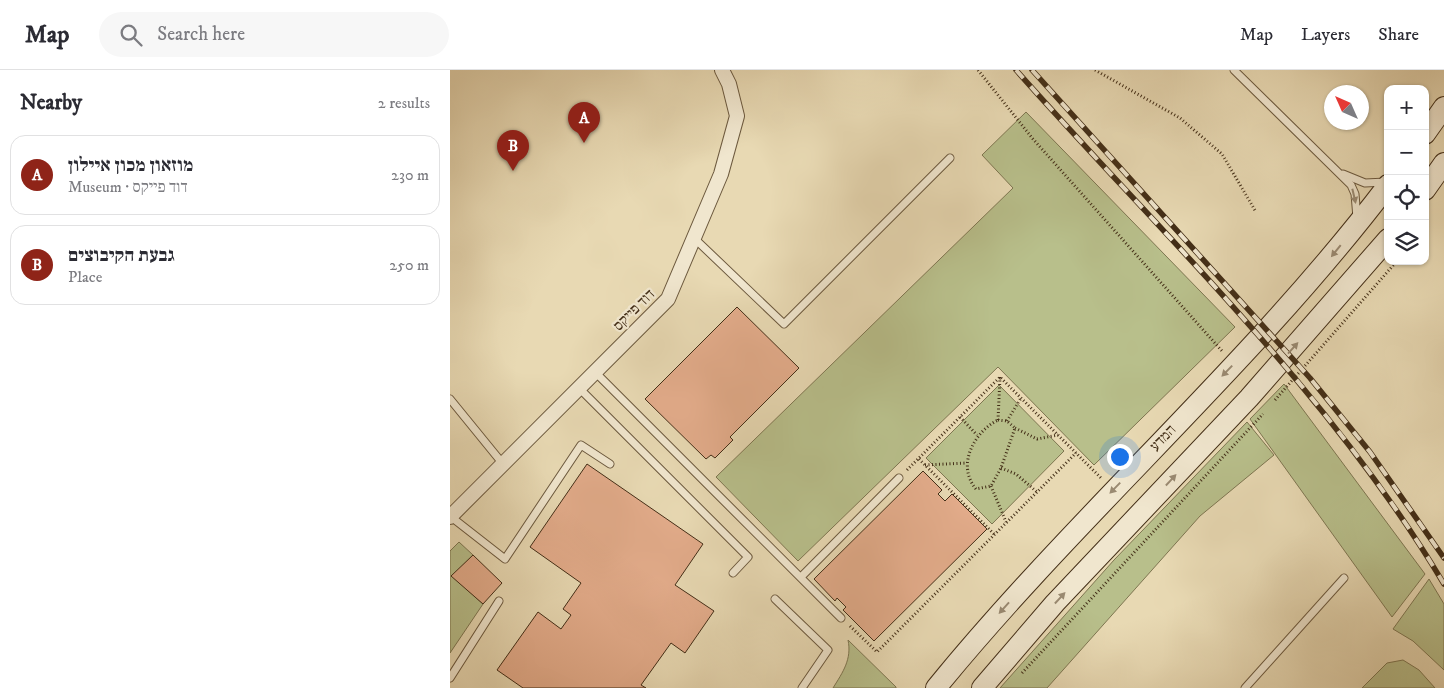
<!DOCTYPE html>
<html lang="en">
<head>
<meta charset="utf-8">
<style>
	:root { --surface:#fff; --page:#f7f7f7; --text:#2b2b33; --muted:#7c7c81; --line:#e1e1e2; --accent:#8f2418 }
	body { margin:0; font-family:"IM FELL DW Pica","Frank Ruhl Libre",serif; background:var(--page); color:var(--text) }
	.controls { position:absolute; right:15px; top:15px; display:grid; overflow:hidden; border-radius:10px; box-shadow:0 1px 4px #0004 }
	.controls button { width:45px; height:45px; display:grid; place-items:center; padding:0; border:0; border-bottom:1px solid var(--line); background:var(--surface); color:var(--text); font:25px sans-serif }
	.compass { position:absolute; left:874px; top:15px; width:45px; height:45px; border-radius:50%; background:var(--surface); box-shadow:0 1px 4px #0004; rotate:315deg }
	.you { position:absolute; left:669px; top:386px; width:18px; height:18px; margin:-12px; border:4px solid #fff; border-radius:50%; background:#1a73e8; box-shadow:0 0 0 8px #1a73e833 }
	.badge { display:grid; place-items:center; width:32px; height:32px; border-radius:50%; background:var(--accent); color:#fff; font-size:16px; font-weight:700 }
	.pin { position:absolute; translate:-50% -41px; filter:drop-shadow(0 1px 2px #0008) }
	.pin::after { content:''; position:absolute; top:26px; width:18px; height:15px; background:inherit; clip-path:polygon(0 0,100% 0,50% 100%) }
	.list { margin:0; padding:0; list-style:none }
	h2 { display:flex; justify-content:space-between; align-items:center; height:65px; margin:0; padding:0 20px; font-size:21px }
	h2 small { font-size:16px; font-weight:400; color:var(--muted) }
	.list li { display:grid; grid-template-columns:32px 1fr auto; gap:15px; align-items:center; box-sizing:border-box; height:80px; margin:0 10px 10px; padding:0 10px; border:1px solid var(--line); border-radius:15px }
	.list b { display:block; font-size:19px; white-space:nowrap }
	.list p { margin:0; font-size:16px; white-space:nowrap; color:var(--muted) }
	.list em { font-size:16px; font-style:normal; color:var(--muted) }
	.icon { flex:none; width:28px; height:28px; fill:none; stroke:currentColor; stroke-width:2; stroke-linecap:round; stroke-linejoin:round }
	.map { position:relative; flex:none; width:994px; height:618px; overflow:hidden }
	header { display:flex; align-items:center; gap:30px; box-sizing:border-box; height:70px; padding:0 25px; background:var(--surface); border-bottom:1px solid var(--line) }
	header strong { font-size:24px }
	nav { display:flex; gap:28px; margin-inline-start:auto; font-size:18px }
	.search { width:350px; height:45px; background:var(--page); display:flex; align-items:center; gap:12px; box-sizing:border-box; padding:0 18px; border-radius:28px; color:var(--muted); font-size:19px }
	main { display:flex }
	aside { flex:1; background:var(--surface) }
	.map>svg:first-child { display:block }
	.green { fill:#b8bf8b; stroke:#7e7651 }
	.building { fill:#e3ac8b; stroke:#432e17 }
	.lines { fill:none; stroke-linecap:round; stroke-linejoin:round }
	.lane-casing { stroke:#6c593e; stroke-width:9 }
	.street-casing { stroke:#6c593e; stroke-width:16 }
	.secondary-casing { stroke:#432e17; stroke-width:22 }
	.path { stroke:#432e17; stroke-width:3; stroke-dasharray:1 2.5; stroke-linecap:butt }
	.lane { stroke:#f0e6ce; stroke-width:7 }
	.street { stroke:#f0e6ce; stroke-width:14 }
	.secondary { stroke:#f0e6ce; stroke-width:20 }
	.rail-casing { stroke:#432e17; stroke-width:5.5 }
	.rail { stroke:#f0e6ce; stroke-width:4; stroke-dasharray:11; stroke-linecap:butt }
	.oneway { fill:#9a8a72 }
	.labels { text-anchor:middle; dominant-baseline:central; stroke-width:4.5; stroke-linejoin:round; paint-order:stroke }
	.street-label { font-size:15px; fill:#432e17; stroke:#f0e6ce }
</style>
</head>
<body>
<header>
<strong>Map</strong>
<div class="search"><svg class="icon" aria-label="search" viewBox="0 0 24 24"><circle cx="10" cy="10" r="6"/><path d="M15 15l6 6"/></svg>Search here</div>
<nav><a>Map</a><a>Layers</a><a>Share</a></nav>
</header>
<main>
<aside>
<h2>Nearby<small>2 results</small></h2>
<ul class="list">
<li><span class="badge">A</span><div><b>מוזאון מכון איילון</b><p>Museum · דוד פייקס</p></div><em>230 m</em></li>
<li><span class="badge">B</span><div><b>גבעת הקיבוצים</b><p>Place</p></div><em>250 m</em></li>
</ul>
</aside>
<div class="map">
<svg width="994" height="618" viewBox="0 0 994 618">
	<rect width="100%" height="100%" fill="#e8d9b3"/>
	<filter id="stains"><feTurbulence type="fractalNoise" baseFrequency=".004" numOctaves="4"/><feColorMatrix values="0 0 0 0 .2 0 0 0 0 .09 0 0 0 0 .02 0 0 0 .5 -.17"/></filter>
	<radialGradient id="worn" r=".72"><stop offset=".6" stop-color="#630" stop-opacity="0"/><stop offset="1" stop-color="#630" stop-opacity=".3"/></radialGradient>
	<g class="green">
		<path d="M576,42L785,257L644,395L548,297L348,491L266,407L563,118L532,85Z"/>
		<path d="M834,314L975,504L942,547L800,349Z"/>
		<path d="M549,315L614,381L542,454L476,388Z"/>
		<path d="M797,352L824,385L750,446L597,618H550L664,490Z"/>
		<path d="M9,472L23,485L2,506L33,534L0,583V481Z"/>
		<path d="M979,509L994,534V600L963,571L943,559Z"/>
		<path d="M398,570L446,617V618H383C393,602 402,589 398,570Z"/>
		<path d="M953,590L969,600L985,618H912L937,593Z"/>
	</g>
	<g class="building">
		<path d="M287,237L349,298L280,367L283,370L265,388L261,385L256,389L195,329Z"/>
		<path d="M137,394L253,474L225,515L264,541L235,583L221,573L191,615L196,618H73L47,600L88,542L111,559L121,545L113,539L131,513L80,477Z"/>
		<path d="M473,401L492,420L488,424L495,431L502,424L537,459L424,571L393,540L396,537L387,528L385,531L364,509Z"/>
		<path d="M23,485L52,513L33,534L1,506Z"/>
	</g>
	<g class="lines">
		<g class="lane-casing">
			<g id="lane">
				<path d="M784,0L901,115L905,124L907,148"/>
				<path d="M893,104L915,113L936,112"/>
				<path d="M244,168L334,254L500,88"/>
				<path d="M145,302L391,548"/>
				<path d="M129,318L298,487L283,503"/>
				<path d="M0,329L53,394"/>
				<path d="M0,446L55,489L131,375L160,394"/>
				<path d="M351,507L449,408"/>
				<path d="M325,529L378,580L352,618"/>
				<path d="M0,608L49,531"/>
				<path d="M795,618L894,508"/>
			</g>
		</g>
		<g class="street-casing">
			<path id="street" d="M0,447L218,229L271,104L287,46L279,14L272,0"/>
		</g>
		<g class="secondary-casing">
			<g id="secondary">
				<path d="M975,64L994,37"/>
				<path d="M975,120L994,93"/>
				<path d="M486,618C629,443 801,295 938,115"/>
				<path d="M532,618L605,533L799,328L938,169"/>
			</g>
		</g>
		<g class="path">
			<path d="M528,0L583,69L772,281"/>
			<path d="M645,0L730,48L772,84L806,142"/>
			<path d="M825,330L947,191"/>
			<path d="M510,347L527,365"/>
			<path d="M548,350L557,351L565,358L551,398L541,416L526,419C506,395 524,362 548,350Z"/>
			<path d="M548,350L550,307"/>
			<path d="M557,351L571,328"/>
			<path d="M565,358L587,369L608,365"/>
			<path d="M469,389L544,464"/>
			<path d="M475,395L517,393"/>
			<path d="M551,398L566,404L587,422"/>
			<path d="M457,400L550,307L652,409"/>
			<path d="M541,416L556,452"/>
			<path d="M400,556L427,582L626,383"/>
			<path d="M572,603L813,344"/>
		</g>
		<use href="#lane" class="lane"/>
		<use href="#street" class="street"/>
		<use href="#secondary" class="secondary"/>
		<g class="rail-casing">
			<g id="rail">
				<path d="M566,0C714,167 879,321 994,514"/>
				<path d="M582,0L860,308L920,382L994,488"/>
			</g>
		</g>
		<use href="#rail" class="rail"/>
	</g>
	<defs><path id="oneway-solid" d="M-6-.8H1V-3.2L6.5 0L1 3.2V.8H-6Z" transform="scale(1.25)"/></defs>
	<g class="oneway">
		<use href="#oneway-solid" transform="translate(904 126) rotate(77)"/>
		<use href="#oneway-solid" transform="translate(886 181) rotate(129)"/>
		<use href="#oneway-solid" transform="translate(843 278) rotate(-48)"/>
		<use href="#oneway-solid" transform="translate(777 301) rotate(134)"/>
		<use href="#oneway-solid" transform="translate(721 410) rotate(-47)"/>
		<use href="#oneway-solid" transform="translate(665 418) rotate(134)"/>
		<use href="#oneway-solid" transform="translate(610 528) rotate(-47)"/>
		<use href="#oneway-solid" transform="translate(554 538) rotate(132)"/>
	</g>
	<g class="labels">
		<g class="street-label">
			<text transform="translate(184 240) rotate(-45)">דוד פייקס</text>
			<text transform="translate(713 368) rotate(-46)">המדע</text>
		</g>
	</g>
	<rect width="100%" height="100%" filter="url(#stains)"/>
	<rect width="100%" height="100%" fill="url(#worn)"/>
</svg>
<div class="controls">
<button>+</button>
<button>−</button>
<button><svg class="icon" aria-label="locate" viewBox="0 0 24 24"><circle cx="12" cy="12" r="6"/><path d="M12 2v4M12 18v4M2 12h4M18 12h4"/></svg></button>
<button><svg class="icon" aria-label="layers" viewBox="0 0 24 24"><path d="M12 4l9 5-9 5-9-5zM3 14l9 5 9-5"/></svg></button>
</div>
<svg class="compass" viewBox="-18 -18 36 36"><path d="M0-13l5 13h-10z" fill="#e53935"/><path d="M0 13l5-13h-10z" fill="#7c7c81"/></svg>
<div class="you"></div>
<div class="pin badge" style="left:134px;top:73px">A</div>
<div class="pin badge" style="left:63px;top:101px">B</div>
</div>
</main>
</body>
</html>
